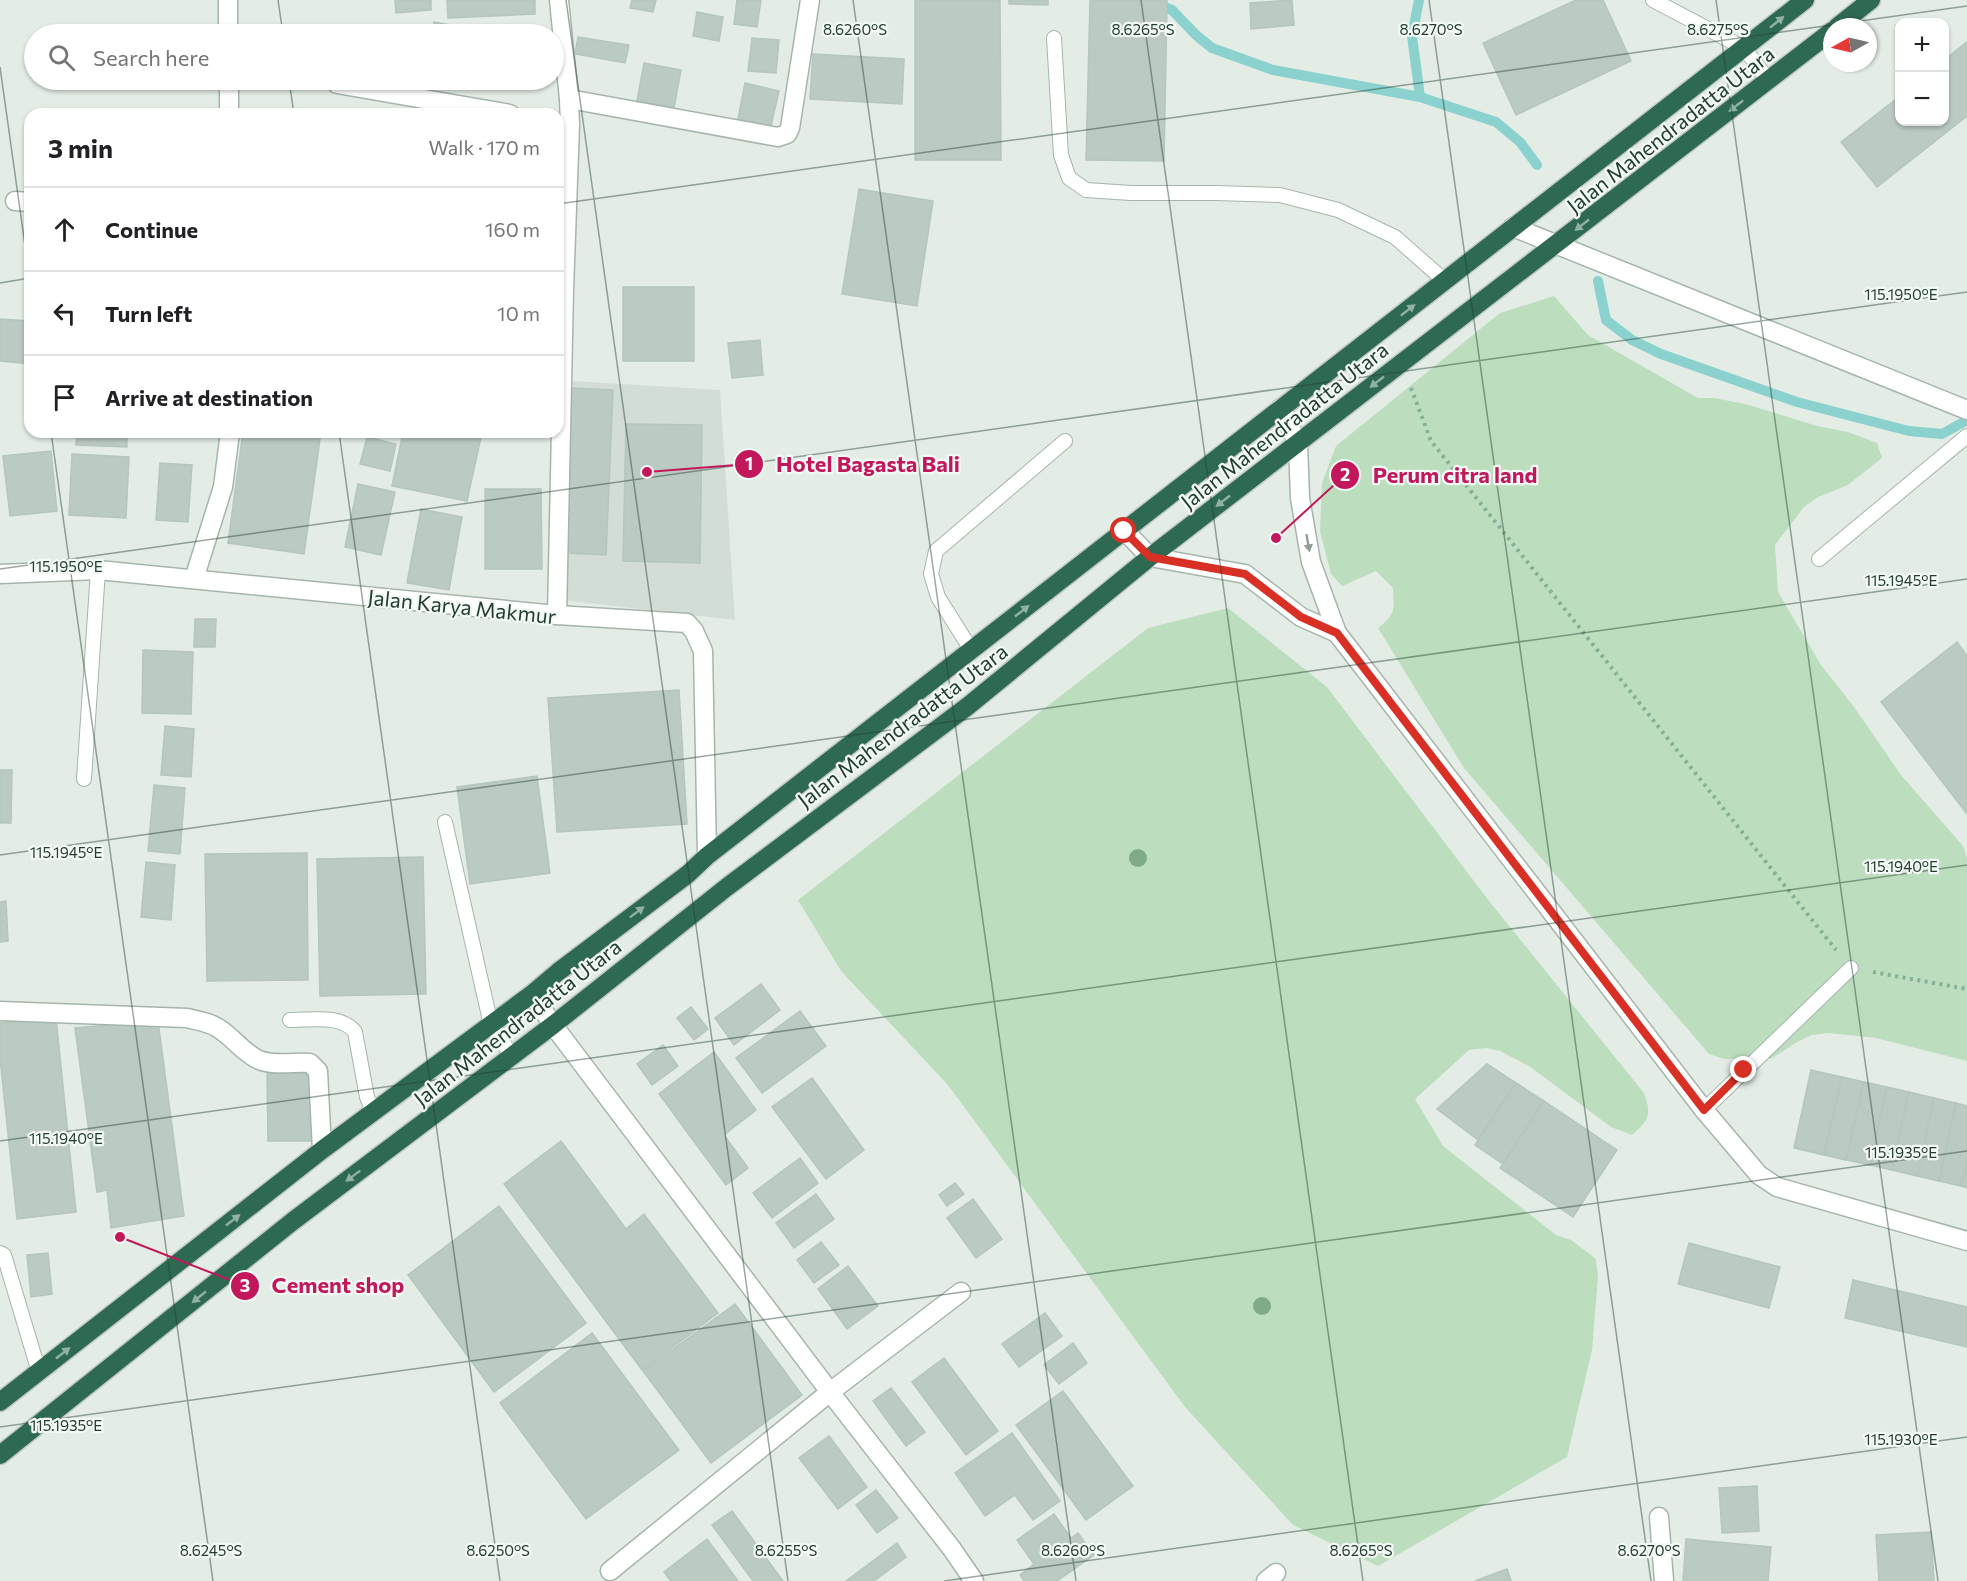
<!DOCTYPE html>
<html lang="en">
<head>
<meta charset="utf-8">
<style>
	:root { --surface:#fff; --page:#f6f6f6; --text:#202124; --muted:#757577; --line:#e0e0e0 }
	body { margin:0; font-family:Commissioner,sans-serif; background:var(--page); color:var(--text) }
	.controls { position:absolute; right:18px; top:18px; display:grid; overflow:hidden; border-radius:12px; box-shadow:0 2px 4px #0004 }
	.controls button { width:54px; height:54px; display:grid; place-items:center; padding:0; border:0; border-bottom:2px solid var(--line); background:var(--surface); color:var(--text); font:30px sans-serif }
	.compass { position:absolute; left:1823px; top:18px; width:54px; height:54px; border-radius:50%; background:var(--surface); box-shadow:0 2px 4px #0004; rotate:262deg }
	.stop { position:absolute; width:18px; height:18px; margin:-14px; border:4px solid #d93025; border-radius:50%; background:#fff }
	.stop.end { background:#d93025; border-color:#fff; box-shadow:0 2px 6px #0008 }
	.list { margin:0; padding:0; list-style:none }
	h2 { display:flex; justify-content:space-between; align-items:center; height:78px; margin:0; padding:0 24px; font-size:26px }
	h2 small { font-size:20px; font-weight:400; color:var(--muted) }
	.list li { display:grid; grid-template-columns:39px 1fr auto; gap:18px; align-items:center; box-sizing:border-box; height:84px; padding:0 24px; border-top:2px solid var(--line) }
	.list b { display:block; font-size:22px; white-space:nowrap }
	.list em { font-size:20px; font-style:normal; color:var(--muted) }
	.icon { flex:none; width:33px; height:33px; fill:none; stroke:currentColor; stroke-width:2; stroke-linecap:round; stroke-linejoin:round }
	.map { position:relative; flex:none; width:1967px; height:1581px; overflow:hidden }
	.search { position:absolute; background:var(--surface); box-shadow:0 2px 4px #0004; left:24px; top:24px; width:540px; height:66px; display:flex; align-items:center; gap:15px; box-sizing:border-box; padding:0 21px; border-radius:33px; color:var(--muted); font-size:22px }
	.panel { position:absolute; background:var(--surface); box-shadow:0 2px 4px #0004; left:24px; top:108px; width:540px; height:330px; border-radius:18px }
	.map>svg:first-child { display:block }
	.built { fill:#d1ddd5 }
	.green { fill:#bcdebe }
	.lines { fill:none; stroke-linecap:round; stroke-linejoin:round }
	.stream { stroke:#8bd1ce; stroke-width:10 }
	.building { fill:#bbcac2; stroke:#b5c6bc; stroke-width:1.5 }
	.lane-casing { stroke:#a6b5ac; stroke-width:16 }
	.street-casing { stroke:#a6b5ac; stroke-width:21 }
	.highway-casing { stroke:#c1c9c5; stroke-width:21 }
	.path { stroke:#83b099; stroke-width:4; stroke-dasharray:3 4.5; stroke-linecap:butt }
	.lane { stroke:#fff; stroke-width:14 }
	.street { stroke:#fff; stroke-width:18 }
	.highway { stroke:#2e6a52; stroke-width:18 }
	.tree { fill:#7fab88 }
	.oneway { fill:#90b2a4 }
	.oneway2 { fill:#919e98 }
	.route { stroke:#d93025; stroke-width:8 }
	.ticks { fill:none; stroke:#233e31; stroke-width:1.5; stroke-opacity:0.45 }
	.labels { text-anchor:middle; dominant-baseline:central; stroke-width:4.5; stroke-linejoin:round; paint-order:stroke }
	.street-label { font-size:21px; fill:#233e31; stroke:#f3f9f5 }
	.ticks-label { font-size:15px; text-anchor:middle; fill:#233e31; stroke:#f3f9f5; stroke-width:4.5; stroke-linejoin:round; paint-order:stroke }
	.leader { fill:none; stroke:#c2185b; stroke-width:2 }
	.callout-dot { fill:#c2185b; stroke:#f3f9f5; stroke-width:2 }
	.mark-label { font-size:18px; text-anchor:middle; font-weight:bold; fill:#fff }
	.callout-label { font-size:22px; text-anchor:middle; font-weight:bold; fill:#c2185b; stroke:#f3f9f5; stroke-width:4.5; stroke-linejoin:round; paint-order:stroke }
</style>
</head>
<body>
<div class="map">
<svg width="1967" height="1581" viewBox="0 0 1967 1581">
	<rect width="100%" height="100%" fill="#e3ede6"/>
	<path class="built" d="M573,381L720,390L735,620L563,600Z"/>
	<g class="green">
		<path d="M1554,296L1588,335L1698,398H1715L1749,405L1817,426L1848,432L1877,443L1882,458L1848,485L1818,497L1804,507L1775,545L1778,592L1821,665L1854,707L1901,775L1963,846L1967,858V1061L1876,1038L1828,1033L1812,1035L1797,1042L1771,1059H1724L1709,1054L1464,768L1378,628C1396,614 1394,610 1393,588L1376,571L1342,586L1331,574L1320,531L1322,483L1336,446L1500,313Z"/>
		<path d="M1228,608L1327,687L1489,901L1644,1093C1652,1115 1649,1120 1632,1135L1611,1127L1529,1066L1500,1051L1486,1048L1469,1050L1415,1099L1443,1146L1556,1235L1571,1240L1596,1259L1598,1277L1592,1350L1567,1457L1378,1566L1293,1525L1185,1407L948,1085L841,971L798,900L1148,628Z"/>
	</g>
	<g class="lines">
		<g class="stream">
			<path d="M1147,0L1172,10L1196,35L1212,48L1273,70L1420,97L1496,122L1520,142L1537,165"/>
			<path d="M1419,0L1412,36L1420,97"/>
			<path d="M1598,281L1606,320L1632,340L1661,354L1797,402L1909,431L1942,434L1967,420"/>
		</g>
	</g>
	<g class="building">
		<path d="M395,0H431V10L396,13Z"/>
		<path d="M447,0H535V14L448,18Z"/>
		<path d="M632,0H656L653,12L630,8Z"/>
		<path d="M737,0H761L757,27L734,24Z"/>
		<path d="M915,0H1000L1001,160H915Z"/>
		<path d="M1009,0H1048V5L1009,4Z"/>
		<path d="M1090,0H1167L1164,161L1086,160Z"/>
		<path d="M1292,0L1294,25L1251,29L1250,3Z"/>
		<path d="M1576,0H1603L1631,61L1516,115L1483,43Z"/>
		<path d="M697,12L723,17L719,41L693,36Z"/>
		<path d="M434,22L498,34H431Z"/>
		<path d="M578,37L629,45L625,63L575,54Z"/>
		<path d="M752,38L779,40L776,73L748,71Z"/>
		<path d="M1967,42V116L1877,187L1841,142L1900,96V122H1944V60Z"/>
		<path d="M813,54L904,59L902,104L810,99Z"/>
		<path d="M644,63L681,70L674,108L637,101Z"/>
		<path d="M745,83L779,91L771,126L738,119Z"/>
		<path d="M859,189L933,201L917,306L842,294Z"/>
		<rect x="623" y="287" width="71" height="74"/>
		<path d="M0,319L30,321V364L0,361Z"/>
		<path d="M760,340L763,375L732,378L728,343Z"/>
		<path d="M572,388L613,390L606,555L565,553Z"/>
		<path d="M626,424L702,425L700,563L623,561Z"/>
		<path d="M77,432H127V447L76,445Z"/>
		<path d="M243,432H321L304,554L228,543Z"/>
		<path d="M403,432H456L481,437L467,501L392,486Z"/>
		<path d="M367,437L396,444L390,471L360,464Z"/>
		<path d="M51,451L57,511L10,516L3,456Z"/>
		<path d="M72,454L129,457L126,518L69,515Z"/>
		<path d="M160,463L192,465L188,522L156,520Z"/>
		<path d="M358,484L395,492L381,555L345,547Z"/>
		<path d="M485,489H541L542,569H485Z"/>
		<path d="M421,509L462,517L449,590L407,583Z"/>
		<path d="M195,619H216L215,647H194Z"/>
		<path d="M1957,642L1967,656V814L1881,702Z"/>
		<path d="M143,650L193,652L191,714L142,713Z"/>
		<path d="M679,690L687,824L557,832L548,698Z"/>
		<path d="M165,726L194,729L191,777L161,775Z"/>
		<path d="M0,770H12L11,823H0Z"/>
		<path d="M537,776L550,873L470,884L457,787Z"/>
		<path d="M154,785L185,788L180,854L148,851Z"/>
		<path d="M307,853L308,980L207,981L205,854Z"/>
		<path d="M423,857L426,994L320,996L317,859Z"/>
		<path d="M146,862L175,865L171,920L141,917Z"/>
		<path d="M6,901L8,941L0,942V902Z"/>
		<path d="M761,984L780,1010L734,1045L715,1018Z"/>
		<path d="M691,1007L708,1029L694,1040L677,1018Z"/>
		<path d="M800,1011L826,1046L762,1093L736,1058Z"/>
		<path d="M56,1018L76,1212L17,1219L0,1058V1023Z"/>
		<path d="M158,1021L184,1216L111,1228L107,1190L97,1192L75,1028Z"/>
		<path d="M663,1045L678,1066L652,1085L637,1064Z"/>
		<path d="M714,1052L756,1110L724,1135L748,1168L726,1185L659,1094Z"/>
		<path d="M1487,1064L1516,1083L1478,1140L1437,1109Z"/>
		<path d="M1811,1070L1842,1077L1824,1155L1794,1148Z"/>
		<path d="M311,1071L313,1141H268L267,1072Z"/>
		<path d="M1842,1077L1864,1082L1846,1160L1824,1155Z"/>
		<path d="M812,1078L864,1150L826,1179L772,1107Z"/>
		<path d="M1864,1082L1887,1087L1870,1165L1846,1160Z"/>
		<path d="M1516,1083L1544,1101L1503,1164L1475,1145Z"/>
		<path d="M1887,1087L1909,1092L1892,1170L1870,1165Z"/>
		<path d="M1909,1092L1934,1098L1917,1176L1892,1170Z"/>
		<path d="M1934,1098L1956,1103L1939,1181L1917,1176Z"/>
		<path d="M1544,1101L1617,1150L1573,1217L1500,1168Z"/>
		<path d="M1956,1103L1967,1106V1160L1961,1186L1939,1181Z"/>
		<path d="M561,1141L626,1229L644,1214L718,1313L642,1370L504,1184Z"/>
		<path d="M800,1158L818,1183L772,1218L753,1193Z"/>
		<path d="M1967,1160V1188L1961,1186Z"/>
		<path d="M955,1183L964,1194L947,1206L939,1195Z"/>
		<path d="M816,1194L834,1219L794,1248L776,1223Z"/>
		<path d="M973,1199L1002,1239L976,1258L947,1218Z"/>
		<path d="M499,1206L586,1323L494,1392L408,1275Z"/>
		<path d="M821,1242L839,1265L814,1283L797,1260Z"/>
		<path d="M1689,1243L1780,1267L1769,1308L1678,1284Z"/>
		<path d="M48,1253L52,1294L31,1297L27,1255Z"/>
		<path d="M848,1266L878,1306L847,1329L818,1289Z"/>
		<path d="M1853,1280L1967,1307V1347L1845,1318Z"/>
		<path d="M735,1304L802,1395L711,1463L643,1371Z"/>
		<path d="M1045,1313L1062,1336L1019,1367L1002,1344Z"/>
		<path d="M592,1333L679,1450L586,1519L500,1403Z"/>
		<path d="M1073,1343L1087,1363L1059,1384L1044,1365Z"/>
		<path d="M944,1358L998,1431L966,1455L912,1382Z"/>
		<path d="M891,1388L925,1432L906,1446L873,1401Z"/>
		<path d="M1063,1391L1133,1486L1086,1520L1016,1425Z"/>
		<path d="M1012,1433L1060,1501L1033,1520L1015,1495L985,1516L955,1473Z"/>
		<path d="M829,1436L867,1487L838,1509L799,1458Z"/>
		<path d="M1757,1486L1759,1531L1722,1533L1719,1488Z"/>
		<path d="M876,1490L898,1518L877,1533L856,1505Z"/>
		<path d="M732,1511L783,1581H753L712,1525Z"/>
		<path d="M1054,1514L1071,1538L1078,1533L1094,1555L1057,1581H1024L1020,1575L1034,1564L1017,1540Z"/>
		<path d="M1931,1532L1934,1581H1879L1876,1535Z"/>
		<path d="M707,1539L738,1581H671L664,1572Z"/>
		<path d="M1686,1539L1771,1547L1768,1581H1683Z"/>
		<path d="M897,1543L906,1557L874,1581H846Z"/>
		<path d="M1507,1569L1511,1581H1475Z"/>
	</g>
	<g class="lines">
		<g class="lane-casing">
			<g id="lane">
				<path d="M1653,0L1744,48L1769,81"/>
				<path d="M1054,38L1061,155L1069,178L1086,190L1131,193H1216L1280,195L1338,210L1395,237L1445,281"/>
				<path d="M1819,559L1967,436"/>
				<path d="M972,651L938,597L931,574L936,551L1065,441"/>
				<path d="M84,779L98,570"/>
				<path d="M445,822L491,1025L512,1056"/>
				<path d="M290,1020C311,1020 341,1014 355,1032L367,1097L373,1112"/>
				<path d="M1704,1110L1851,968"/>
				<path d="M0,1253L4,1255L39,1372"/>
			</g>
		</g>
		<g class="street-casing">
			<g id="street">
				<path d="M228,0V34"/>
				<path d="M229,80V114"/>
				<path d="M337,84L510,114"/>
				<path d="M569,99L778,137L787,134L790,128L810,0"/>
				<path d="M15,201L30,202"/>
				<path d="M1513,227L1967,410"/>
				<path d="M1281,408L1298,444L1300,498L1311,562L1337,633L1704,1110L1759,1175L1777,1187L1967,1241"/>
				<path d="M1124,530L1150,557L1245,574L1301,617L1337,633"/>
				<path d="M0,574L98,570L557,615L687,623L694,631L703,651L707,856"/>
				<path d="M194,579L223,487L230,432"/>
				<path d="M557,615L564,290L570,125L569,99L559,0"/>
				<path d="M532,994L553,1025L830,1392L952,1549L974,1581"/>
				<path d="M0,1011L187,1018C198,1021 209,1022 218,1028C233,1037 243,1053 259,1060C274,1066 294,1062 310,1063L318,1071L322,1150"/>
				<path d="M1659,1517L1664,1581"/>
				<path d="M610,1571L830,1392L961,1292"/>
				<path d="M1266,1581L1276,1573"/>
			</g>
		</g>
		<g class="highway-casing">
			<g id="highway">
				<path d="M1837,27L1871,0"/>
				<path d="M0,1402L322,1150L532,994L558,972L688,874L707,856L1805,0"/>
				<path d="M0,1455L293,1221L553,1025L727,887L968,706L1150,557L1832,31"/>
			</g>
		</g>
		<g class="path">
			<path d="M1411,388L1431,441L1836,950"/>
			<path d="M1873,972L1967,989"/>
		</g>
		<use href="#lane" class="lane"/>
		<use href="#street" class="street"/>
		<use href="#highway" class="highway"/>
	</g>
	<g class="tree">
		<circle cx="1138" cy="858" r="9"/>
		<circle cx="1262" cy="1306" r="9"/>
	</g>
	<defs><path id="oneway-solid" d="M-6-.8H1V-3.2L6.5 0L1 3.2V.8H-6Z" transform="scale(1.5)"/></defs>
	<g class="oneway">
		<use href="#oneway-solid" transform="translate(1777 22) rotate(-39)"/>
		<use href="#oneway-solid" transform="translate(1736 106) rotate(142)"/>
		<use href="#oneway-solid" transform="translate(1582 225) rotate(142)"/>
		<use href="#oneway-solid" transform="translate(1408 310) rotate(-38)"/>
		<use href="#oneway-solid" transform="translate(1377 382) rotate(142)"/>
		<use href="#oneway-solid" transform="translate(1223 501) rotate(142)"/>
		<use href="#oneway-solid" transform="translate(1022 611) rotate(-38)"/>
		<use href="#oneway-solid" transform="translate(637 912) rotate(-37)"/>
		<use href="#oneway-solid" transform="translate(353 1176) rotate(143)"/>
		<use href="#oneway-solid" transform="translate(233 1220) rotate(-38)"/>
		<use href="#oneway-solid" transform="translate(199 1297) rotate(141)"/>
		<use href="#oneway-solid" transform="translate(63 1353) rotate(-38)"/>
	</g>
	<use class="oneway2" href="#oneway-solid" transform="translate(1308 543) rotate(80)"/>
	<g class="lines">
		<path class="route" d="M1124,531L1150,557L1245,574L1301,617L1337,633L1704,1110L1744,1070"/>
	</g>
	<path class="ticks" d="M278,0L283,34M566,0L788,1581M853,0L1076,1581M1141,0L1363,1581M1429,0L1651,1581M1716,0L1938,1581M0,67L30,281M289,80L294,114M558,204L1967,6M0,283L30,278M51,432L213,1581M339,432L500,1581M0,569L1967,292M0,855L1967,579M0,1141L1967,865M0,1427L1967,1151M944,1581L1967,1437"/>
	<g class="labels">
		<g class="street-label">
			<text transform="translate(1670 129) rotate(-38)">Jalan Mahendradatta Utara</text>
			<text transform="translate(1284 425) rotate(-38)">Jalan Mahendradatta Utara</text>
			<text transform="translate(462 606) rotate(6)">Jalan Karya Makmur</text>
			<text transform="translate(902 725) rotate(-37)">Jalan Mahendradatta Utara</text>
			<text transform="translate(517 1022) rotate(-38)">Jalan Mahendradatta Utara</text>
		</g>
	</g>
	<g class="ticks-label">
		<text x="855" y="35">8.6260°S</text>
		<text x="1143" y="35">8.6265°S</text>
		<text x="1431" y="35">8.6270°S</text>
		<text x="1718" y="35">8.6275°S</text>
		<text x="1901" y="300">115.1950°E</text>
		<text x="66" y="572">115.1950°E</text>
		<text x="1901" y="586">115.1945°E</text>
		<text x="66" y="858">115.1945°E</text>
		<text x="1901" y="872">115.1940°E</text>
		<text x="66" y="1144">115.1940°E</text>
		<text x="1901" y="1158">115.1935°E</text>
		<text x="66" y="1431">115.1935°E</text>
		<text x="1901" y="1445">115.1930°E</text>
		<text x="211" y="1556">8.6245°S</text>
		<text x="498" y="1556">8.6250°S</text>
		<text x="786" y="1556">8.6255°S</text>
		<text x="1073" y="1556">8.6260°S</text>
		<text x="1361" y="1556">8.6265°S</text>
		<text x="1649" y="1556">8.6270°S</text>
	</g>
	<path class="leader" d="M647 472L749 464M1276 538L1345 475M120 1237L245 1286"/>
	<g class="callout-dot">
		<circle cx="647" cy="472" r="6"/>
		<circle cx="1276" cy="538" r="6"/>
		<circle cx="120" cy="1237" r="6"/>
		<circle cx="749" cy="464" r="15"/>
		<circle cx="1345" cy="475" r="15"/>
		<circle cx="245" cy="1286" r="15"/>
	</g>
	<g class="mark-label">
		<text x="749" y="470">1</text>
		<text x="1345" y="481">2</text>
		<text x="245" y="1292">3</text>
	</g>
	<g class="callout-label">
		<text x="868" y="472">Hotel Bagasta Bali</text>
		<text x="1455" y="483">Perum citra land</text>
		<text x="338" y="1293">Cement shop</text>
	</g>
</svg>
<div class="controls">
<button>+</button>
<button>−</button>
</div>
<svg class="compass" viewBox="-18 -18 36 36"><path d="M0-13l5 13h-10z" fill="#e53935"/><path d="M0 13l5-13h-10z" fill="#757577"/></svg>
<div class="stop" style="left:1124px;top:531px"></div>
<div class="stop end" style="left:1744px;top:1070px"></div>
<div class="search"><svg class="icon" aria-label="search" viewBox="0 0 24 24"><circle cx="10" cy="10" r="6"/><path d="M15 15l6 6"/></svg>Search here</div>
<section class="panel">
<h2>3 min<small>Walk · 170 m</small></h2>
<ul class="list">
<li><svg class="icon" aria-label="ahead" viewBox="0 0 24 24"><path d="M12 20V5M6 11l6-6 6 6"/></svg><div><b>Continue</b></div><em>160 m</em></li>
<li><svg class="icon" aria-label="left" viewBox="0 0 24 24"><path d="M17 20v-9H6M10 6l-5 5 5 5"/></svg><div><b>Turn left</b></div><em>10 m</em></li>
<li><svg class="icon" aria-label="arrive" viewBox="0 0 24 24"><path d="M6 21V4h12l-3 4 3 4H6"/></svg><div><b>Arrive at destination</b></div></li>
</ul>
</section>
</div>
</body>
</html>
